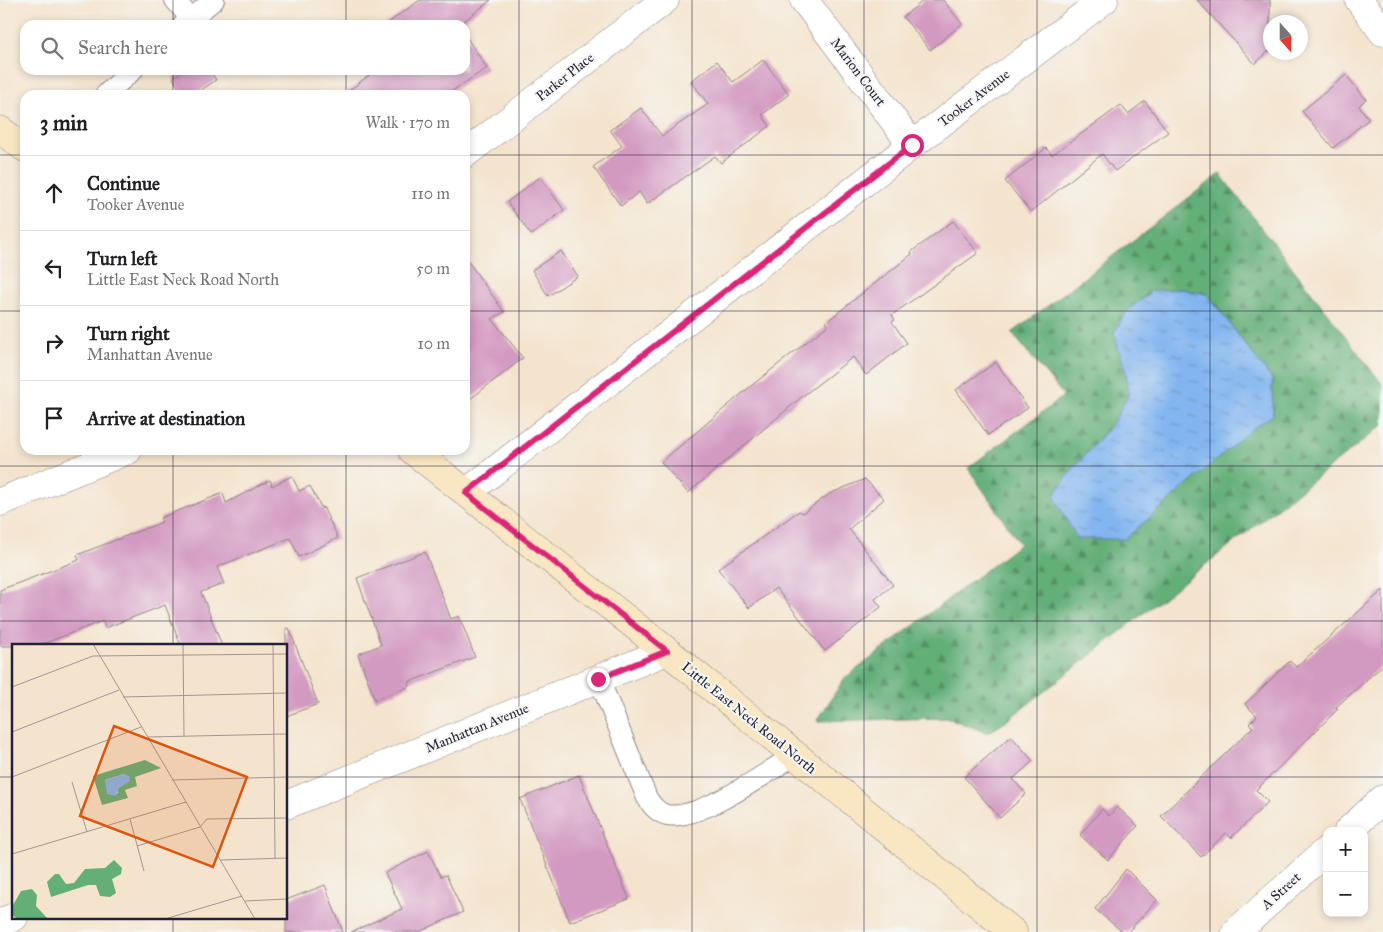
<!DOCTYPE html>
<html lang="en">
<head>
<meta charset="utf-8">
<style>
	:root { --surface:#fff; --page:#f2f2f2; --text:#202124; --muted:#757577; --line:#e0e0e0 }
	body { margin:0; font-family:"IM FELL Great Primer",serif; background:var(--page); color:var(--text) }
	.controls { position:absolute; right:15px; bottom:15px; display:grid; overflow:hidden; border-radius:10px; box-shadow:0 2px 8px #0003 }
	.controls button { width:45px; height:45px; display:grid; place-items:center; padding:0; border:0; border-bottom:1px solid var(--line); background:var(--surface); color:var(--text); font:25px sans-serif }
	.compass { position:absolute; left:1263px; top:15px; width:45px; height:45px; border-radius:50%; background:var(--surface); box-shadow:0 2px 8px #0003; rotate:159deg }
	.stop { position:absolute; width:15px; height:15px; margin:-11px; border:4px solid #db2777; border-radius:50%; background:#fff }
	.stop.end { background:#db2777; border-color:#fff; box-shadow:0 1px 5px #0008 }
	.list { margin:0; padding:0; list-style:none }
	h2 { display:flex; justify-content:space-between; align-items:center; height:65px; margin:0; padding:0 20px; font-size:21px }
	h2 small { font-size:16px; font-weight:400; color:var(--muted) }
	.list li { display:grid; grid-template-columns:32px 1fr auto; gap:15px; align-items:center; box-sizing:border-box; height:75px; padding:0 20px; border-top:1px solid var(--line) }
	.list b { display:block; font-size:19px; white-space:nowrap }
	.list p { margin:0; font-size:16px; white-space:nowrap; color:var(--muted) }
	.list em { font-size:16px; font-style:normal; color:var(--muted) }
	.icon { flex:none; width:28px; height:28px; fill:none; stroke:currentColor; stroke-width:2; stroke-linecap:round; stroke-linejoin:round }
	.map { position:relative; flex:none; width:1383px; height:932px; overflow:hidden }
	.search { position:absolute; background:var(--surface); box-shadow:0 2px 8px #0003; left:20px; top:20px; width:450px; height:55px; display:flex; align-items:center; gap:12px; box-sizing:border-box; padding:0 18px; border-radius:15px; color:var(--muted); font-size:19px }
	.panel { position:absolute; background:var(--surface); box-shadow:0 2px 8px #0003; left:20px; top:90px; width:450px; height:365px; border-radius:15px }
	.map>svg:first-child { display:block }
	.forest { fill:url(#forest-firs); stroke:#43685a; fill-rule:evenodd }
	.water { fill:url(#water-ripples); stroke:#526c96 }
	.building { fill:#d39ac1 }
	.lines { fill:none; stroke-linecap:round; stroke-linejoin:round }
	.lane-casing { stroke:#8b8384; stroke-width:22 }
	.street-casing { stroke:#8b8384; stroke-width:29 }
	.secondary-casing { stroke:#8b8384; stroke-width:29 }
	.lane { stroke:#fff; stroke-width:20 }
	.street { stroke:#fff; stroke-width:28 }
	.secondary { stroke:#f9e7c3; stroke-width:28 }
	.route { stroke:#db2777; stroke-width:6 }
	.grid { fill:none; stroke:#22223b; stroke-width:1; stroke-opacity:0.55 }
	.labels { text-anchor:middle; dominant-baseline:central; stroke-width:4; stroke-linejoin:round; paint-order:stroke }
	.street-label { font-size:14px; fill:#22223b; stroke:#f6f6f2 }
	.inset-road { fill:none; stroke:#a09693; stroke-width:1 }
	.view { fill:#de560e; fill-opacity:0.15; stroke:#de560e; stroke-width:2.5 }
	.inset-edge { fill:none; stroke:#22223b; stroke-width:2.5 }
</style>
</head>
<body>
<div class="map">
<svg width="1383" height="932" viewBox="0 0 1383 932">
	<defs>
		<pattern id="forest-firs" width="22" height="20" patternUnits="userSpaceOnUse" patternTransform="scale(1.25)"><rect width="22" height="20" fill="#64af78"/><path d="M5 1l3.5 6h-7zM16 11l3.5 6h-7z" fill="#528e64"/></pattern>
		<pattern id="water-ripples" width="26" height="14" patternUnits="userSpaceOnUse" patternTransform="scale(1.25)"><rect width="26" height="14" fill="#83b6f0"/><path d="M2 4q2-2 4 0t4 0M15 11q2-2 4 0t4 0" fill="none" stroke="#6b94c4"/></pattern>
	</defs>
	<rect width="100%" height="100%" fill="#f6f6f2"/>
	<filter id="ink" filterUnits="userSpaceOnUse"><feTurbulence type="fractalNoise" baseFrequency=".02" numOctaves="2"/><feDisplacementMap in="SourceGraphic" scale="10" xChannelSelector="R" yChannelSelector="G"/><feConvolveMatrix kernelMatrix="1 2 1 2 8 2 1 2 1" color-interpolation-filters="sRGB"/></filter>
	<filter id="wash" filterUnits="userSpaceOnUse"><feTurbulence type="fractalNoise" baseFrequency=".0096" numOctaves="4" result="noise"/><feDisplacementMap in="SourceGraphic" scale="20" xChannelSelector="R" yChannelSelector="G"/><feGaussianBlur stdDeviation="1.12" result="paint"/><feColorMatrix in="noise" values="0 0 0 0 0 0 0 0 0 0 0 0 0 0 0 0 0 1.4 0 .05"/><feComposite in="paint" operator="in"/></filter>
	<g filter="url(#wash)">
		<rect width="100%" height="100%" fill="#f4e4cd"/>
		<path class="forest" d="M1220,174L1383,385V425L1004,723L988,733L948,718L817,721L844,679L1020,544L968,468L1064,396L1012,333ZM1182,289L1207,294L1272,379L1273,415L1253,428L1071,471L1113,423L1129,393L1125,368L1114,333L1152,291Z"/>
		<path class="water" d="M1181,289L1207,294L1272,379L1273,415L1253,428L1125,539H1077L1054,496L1071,471L1113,423L1129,393L1125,368L1114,333L1127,311L1152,291Z"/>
		<g id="blocks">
			<g class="building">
				<path d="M420,0H491L459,25H385Z"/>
				<path d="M924,0H943L962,24L930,50L903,17Z"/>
				<path d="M1197,0H1270V50L1255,64Z"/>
				<path d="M465,35L487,68L446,95H343L376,70H465Z"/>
				<path d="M763,60L789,94L762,115L770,126L721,163L715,156L647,204L639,192L621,206L593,167L622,146L610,130L641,108L662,136L708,104L691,81L717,61L733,82Z"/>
				<path d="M183,70H210L216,80L194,95H183L173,78Z"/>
				<path d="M1346,75L1366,99L1359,106L1369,119L1333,148L1302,111Z"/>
				<path d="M1145,101L1168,132L1115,171L1102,154L1031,212L1005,181L1046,148L1052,155L1121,105L1128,114Z"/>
				<path d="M540,177L564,210L531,235L507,202Z"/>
				<path d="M953,221L978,253L892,315L895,320L892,322L907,343L866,375L853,357L804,395L688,493L661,462L751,386L828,325L826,322L912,254L911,252Z"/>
				<path d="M561,251L578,276L548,296L532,270Z"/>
				<path d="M465,257L504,312L492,319L523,358L465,403Z"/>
				<path d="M996,362L1028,408L988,435L956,390Z"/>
				<path d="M292,476L299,491L310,486L322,509L323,507L338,538L299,557L290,538L217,567L224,584L201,592L222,646H181L165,605L105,628L103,621L37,646H0V590L79,560L77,555L162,522L160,518L223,493L226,503L270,480L272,486Z"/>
				<path d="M865,479L884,499L849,529L893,585L875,599L881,607L825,651L776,588L749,608L718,569L799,511L803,513L829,494Z"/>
				<path d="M425,552L451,619L459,616L475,657L409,682L410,686L375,700L358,654L381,645L357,578Z"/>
				<path d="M1383,590V665L1336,707L1338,709L1256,790L1268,802L1231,838L1226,833L1201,857L1161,816L1253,727L1249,724L1257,716L1245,704L1290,661L1296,667Z"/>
				<path d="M286,628H289L318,704L286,716Z"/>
				<path d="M1011,736L1033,761L1013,779L1026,794L1000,818L964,777Z"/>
				<path d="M579,775L629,899L570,922L520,799Z"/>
				<path d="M1117,807L1138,826L1108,860L1080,835L1102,809L1109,816Z"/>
				<path d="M428,851L441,877L446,875L463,912L419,932H351L402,909L385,873Z"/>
				<path d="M1126,869L1157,900L1128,932H1123L1095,909Z"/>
				<path d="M325,885L343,932H286V900Z"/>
			</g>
		</g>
	</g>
	<g filter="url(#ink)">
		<use href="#blocks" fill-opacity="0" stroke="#8b8384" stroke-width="1"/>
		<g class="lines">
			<g class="lane-casing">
				<g id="lane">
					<path d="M175,0L190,18"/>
					<path d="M183,25L214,0"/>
					<path d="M105,95L133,70"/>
					<path d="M599,679L647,798C652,806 658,813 667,815C700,821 767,772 795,755"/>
				</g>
			</g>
			<g class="street-casing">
				<g id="street">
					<path d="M804,0L912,145"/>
					<path d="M1359,0L1383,32"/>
					<path d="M465,154L665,0"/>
					<path d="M466,493L912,145L1104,0"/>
					<path d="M0,502L128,450"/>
					<path d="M286,805L667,651"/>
					<path d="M1348,831L1383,799"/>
					<path d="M0,923L14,917"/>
					<path d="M1236,932L1327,850"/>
				</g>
			</g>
			<g class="secondary-casing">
				<g id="secondary">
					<path d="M0,130L25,148"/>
					<path d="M412,450L667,651L1013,932"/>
				</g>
			</g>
			<use href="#lane" class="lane"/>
			<use href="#street" class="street"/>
			<use href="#secondary" class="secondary"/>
		</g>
	</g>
	<g class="lines" filter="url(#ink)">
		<path class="route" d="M598,679L667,651L466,493L912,145"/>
	</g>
	<path class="grid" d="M173,0V25M346,0V25M519,0V932M692,0V932M864,0V932M1037,0V932M1210,0V932M173,70V95M346,70V95M0,155H25M465,155H1383M0,311H25M465,311H1383M173,450V646M346,450V932M0,466H1383M0,621H1383M0,777H14M286,777H1383M173,918V932"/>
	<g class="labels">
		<g class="street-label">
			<text transform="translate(858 72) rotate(53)">Marion Court</text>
			<text transform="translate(565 77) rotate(-38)">Parker Place</text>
			<text transform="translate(974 98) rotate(-37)">Tooker Avenue</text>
			<text transform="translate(749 718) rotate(39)">Little East Neck Road North</text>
			<text transform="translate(477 728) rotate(-22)">Manhattan Avenue</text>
			<text transform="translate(1281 891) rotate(-42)">A Street</text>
		</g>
	</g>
	<g transform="translate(12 644)">
		<rect width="275" height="275" fill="#f4e4cd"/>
		<path d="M133,116L149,124L123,133L125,142L113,146L116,154L90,161L81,132ZM112,130L115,138L106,144V150L93,136ZM102,216L110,224L109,230L100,235L104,249L98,253L88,252L84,241H76L39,253L35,238L43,230H47L54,240L62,239L73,225L93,224ZM20,245L25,251L24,262L36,275H6L0,271V263L9,247Z" fill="#64af78" fill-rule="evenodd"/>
		<path d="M112,130L117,132L118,137L107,144L104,152L95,150L93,136Z" fill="#83b6f0"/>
		<path class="inset-road" d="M81,0L243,275M171,0L172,92M261,0L263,215M0,43L81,12L275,10M111,53L275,49M0,88L107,46M136,93L275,90M0,133L129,83M160,136L275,133M60,138L75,188M118,175L132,227M125,202L188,183L195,175L275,174M0,210L174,158M209,216L275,214M233,257L275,255M153,275L230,252"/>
		<path class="view" d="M102,82L235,133L201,223L68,172Z"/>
		<rect width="275" height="275" class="inset-edge"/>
	</g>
</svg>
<div class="controls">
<button>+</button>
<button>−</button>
</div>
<svg class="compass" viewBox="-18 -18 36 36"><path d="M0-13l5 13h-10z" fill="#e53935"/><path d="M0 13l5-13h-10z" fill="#757577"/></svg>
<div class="stop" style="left:912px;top:145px"></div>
<div class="stop end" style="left:598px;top:679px"></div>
<div class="search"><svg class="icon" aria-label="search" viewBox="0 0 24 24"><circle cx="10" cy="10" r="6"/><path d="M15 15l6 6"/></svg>Search here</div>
<section class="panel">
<h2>3 min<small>Walk · 170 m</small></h2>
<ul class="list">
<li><svg class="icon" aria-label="ahead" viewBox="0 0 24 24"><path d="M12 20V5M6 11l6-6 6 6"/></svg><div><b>Continue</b><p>Tooker Avenue</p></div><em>110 m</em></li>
<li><svg class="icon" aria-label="left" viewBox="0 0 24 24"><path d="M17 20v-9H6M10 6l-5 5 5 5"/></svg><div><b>Turn left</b><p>Little East Neck Road North</p></div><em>50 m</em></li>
<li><svg class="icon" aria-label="right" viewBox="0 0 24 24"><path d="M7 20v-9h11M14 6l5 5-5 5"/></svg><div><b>Turn right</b><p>Manhattan Avenue</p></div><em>10 m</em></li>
<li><svg class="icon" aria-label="arrive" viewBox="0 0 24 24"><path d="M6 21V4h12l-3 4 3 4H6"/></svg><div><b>Arrive at destination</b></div></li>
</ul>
</section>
</div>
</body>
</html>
